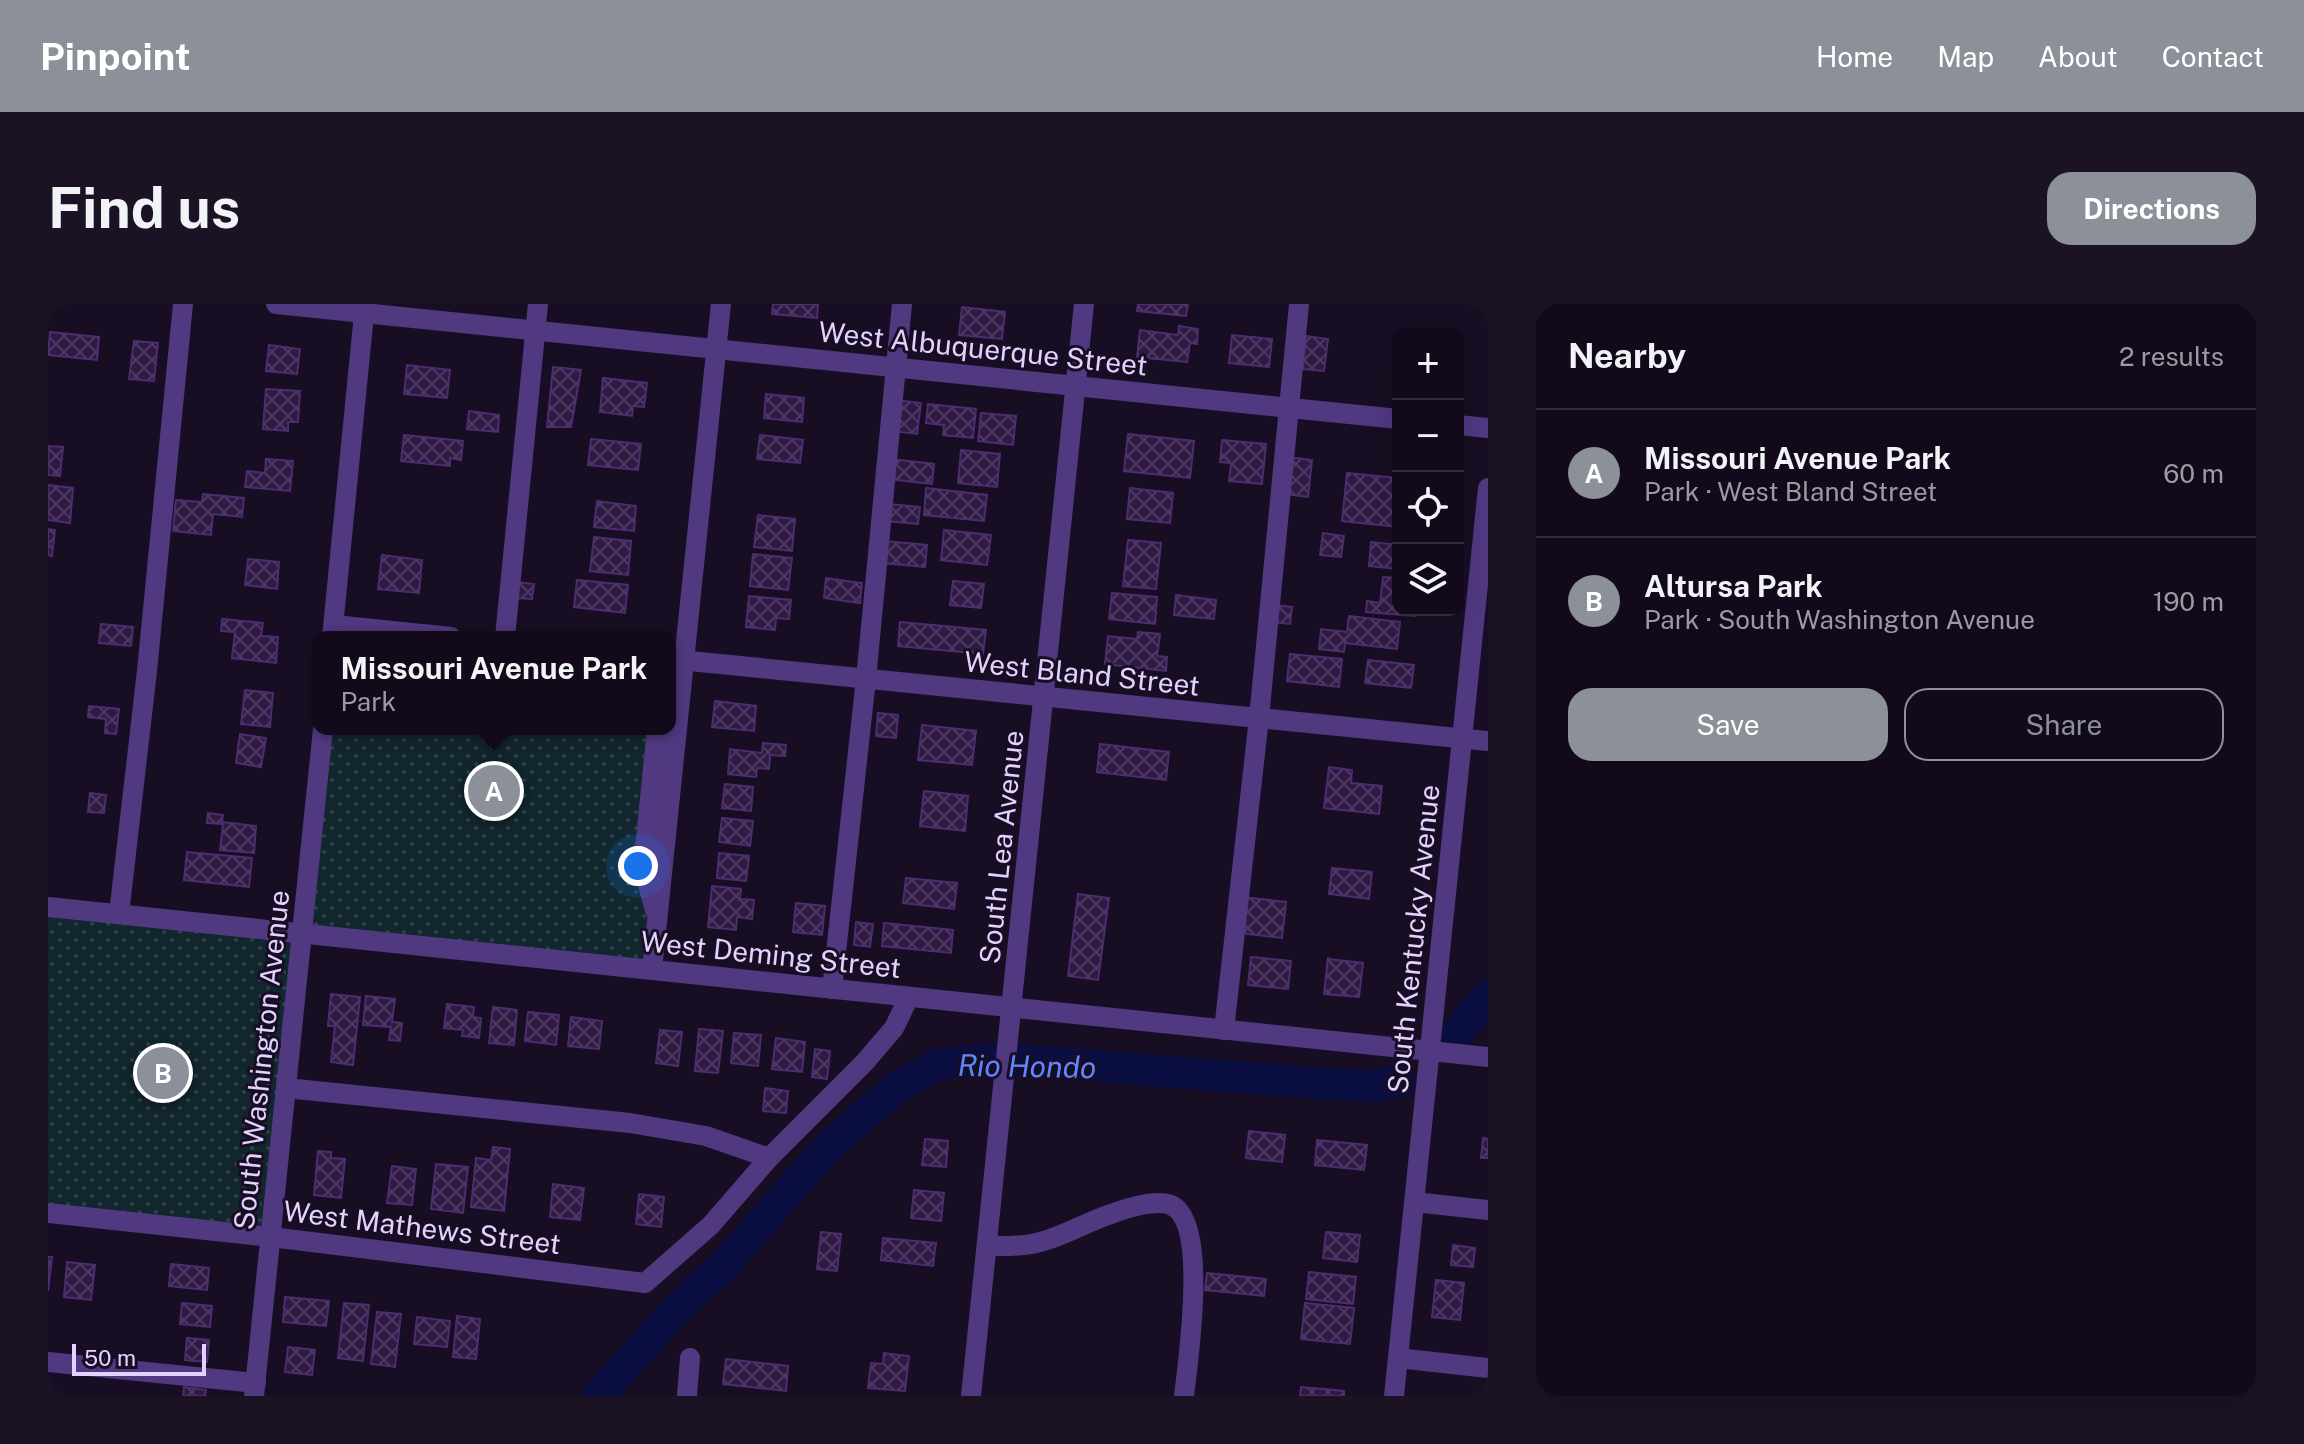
<!DOCTYPE html>
<html lang="en">
<head>
<meta charset="utf-8">
<style>
	:root { --surface:#120a1a; --page:#1b1323; --text:#f1f3f6; --muted:#9c9aa2; --line:#312b39; --accent:#8c9099 }
	body { margin:0; font-family:"Public Sans",sans-serif; background:var(--page); color:var(--text) }
	.controls { position:absolute; right:24px; top:24px; display:grid; overflow:hidden; border-radius:16px; box-shadow:0 8px 32px #0002 }
	.controls button { width:72px; height:72px; display:grid; place-items:center; padding:0; border:0; border-bottom:2px solid var(--line); background:var(--surface); color:var(--text); font:40px sans-serif }
	.scale { position:absolute; left:24px; bottom:20px; width:134px; box-sizing:border-box; padding-left:8px; border:4px solid #e3d1ff; border-top:0; font-size:22px; line-height:28px; white-space:nowrap; color:#e3d1ff; -webkit-text-stroke:6px #180e23; paint-order:stroke }
	.you { position:absolute; left:590px; top:562px; width:28px; height:28px; margin:-20px; border:6px solid #fff; border-radius:50%; background:#1a73e8; box-shadow:0 0 0 12px #1a73e833 }
	.badge { display:grid; place-items:center; width:52px; height:52px; border-radius:50%; background:var(--accent); color:#fff; font-size:26px; font-weight:700 }
	.pin { position:absolute; translate:-50% -50%; border:4px solid #fff; box-shadow:0 2px 8px #0006 }
	.popup { position:absolute; left:264px; top:327px; width:364px; height:104px; box-sizing:border-box; display:grid; place-content:center; border-radius:16px; background:var(--surface); filter:drop-shadow(0 2px 6px #0005); font-size:26px; white-space:nowrap; color:var(--muted) }
	.popup b { font-size:30px; color:var(--text) }
	.popup::after { content:''; position:absolute; left:50%; top:100%; margin-left:-16px; border:16px solid transparent; border-top-color:var(--surface) }
	.list { margin:0; padding:0; list-style:none }
	h2 { display:flex; justify-content:space-between; align-items:center; height:104px; margin:0; padding:0 32px; font-size:34px }
	h2 small { font-size:26px; font-weight:400; color:var(--muted) }
	.list li { display:grid; grid-template-columns:52px 1fr auto; gap:24px; align-items:center; box-sizing:border-box; height:128px; padding:0 32px; border-top:2px solid var(--line) }
	.list b { display:block; font-size:30px; white-space:nowrap }
	.list p { margin:0; font-size:26px; white-space:nowrap; color:var(--muted) }
	.list em { font-size:26px; font-style:normal; color:var(--muted) }
	.actions { display:flex; gap:16px; padding:24px 32px }
	.actions a { flex:1; padding:18px 0; border:2px solid var(--accent); border-radius:24px; text-align:center; font-size:28px; color:var(--accent) }
	.actions .main { background:var(--accent); color:#fff }
	.icon { flex:none; width:44px; height:44px; fill:none; stroke:currentColor; stroke-width:2; stroke-linecap:round; stroke-linejoin:round }
	.map { position:relative; flex:none; width:1440px; height:1092px; overflow:hidden; border-radius:24px }
	header { display:flex; align-items:center; gap:48px; box-sizing:border-box; height:112px; padding:0 40px; background:var(--accent); color:#fff }
	header strong { font-size:38px }
	nav { display:flex; gap:44px; margin-inline-start:auto; font-size:28px }
	.intro { display:flex; align-items:center; justify-content:space-between; box-sizing:border-box; height:192px; padding:0 48px }
	h1 { margin:0; font-size:56px }
	.button { padding:20px 36px; border-radius:24px; background:var(--accent); color:#fff; font-size:28px; font-weight:700 }
	main { display:flex; gap:48px; padding:0 48px }
	aside { flex:1; background:var(--surface); border-radius:24px; box-shadow:0 8px 32px #0002 }
	.map>svg:first-child { display:block }
	.park { fill:url(#park-dots) }
	.lines { fill:none; stroke-linecap:round; stroke-linejoin:round }
	.river { stroke:#0a0e41; stroke-width:32 }
	.building { fill:url(#building-cross-hatch); stroke:#4e2c70; stroke-width:2 }
	.minor { stroke:#513982; stroke-width:20 }
	.labels { text-anchor:middle; dominant-baseline:central; stroke-width:6; stroke-linejoin:round; paint-order:stroke }
	.street-label { font-size:28px; fill:#e3d1ff; stroke:#180e23 }
	.water-label { font-size:30px; font-style:italic; fill:#5f86ff; stroke:#180e23 }
</style>
</head>
<body>
<header>
<strong>Pinpoint</strong>
<nav><a>Home</a><a>Map</a><a>About</a><a>Contact</a></nav>
</header>
<div class="intro"><h1>Find us</h1><a class="button">Directions</a></div>
<main>
<div class="map">
<svg width="1440" height="1092" viewBox="0 0 1440 1092">
	<defs>
		<pattern id="park-dots" width="8" height="8" patternUnits="userSpaceOnUse" patternTransform="scale(2)"><rect width="8" height="8" fill="#11262d"/><path d="M2 2h.1M6 6h.1" fill="none" stroke="#34444c" stroke-width="1.8" stroke-linecap="round"/></pattern>
		<pattern id="building-cross-hatch" width="8" height="8" patternUnits="userSpaceOnUse" patternTransform="scale(2)"><rect width="8" height="8" fill="#2f1a44"/><path d="M0 0l8 8M0 8l8-8" fill="none" stroke="#4d3a60"/></pattern>
	</defs>
	<rect width="100%" height="100%" fill="#180e23"/>
	<g class="park">
		<path d="M622,355L637,357L604,666L254,629L275,425H622Z"/>
		<path d="M0,611L244,636L215,924L0,902Z"/>
	</g>
	<g class="lines">
		<g class="river">
			<path d="M1410,728L1440,691"/>
			<path d="M550,1092L625,1009L679,958L781,842L847,785L888,761L935,755L974,756L1277,780L1328,782L1352,778"/>
		</g>
	</g>
	<g class="building">
		<path d="M725,0H770L769,14L724,10Z"/>
		<path d="M1090,0H1140L1138,12L1089,7Z"/>
		<path d="M914,3L957,8L954,35L911,31Z"/>
		<path d="M1131,22L1150,25L1149,40L1142,39L1139,58L1089,53L1092,26L1130,31Z"/>
		<path d="M2,28L51,33L49,56L0,51Z"/>
		<path d="M1184,31L1224,35L1221,63L1181,59Z"/>
		<path d="M1258,32L1280,35L1276,67L1255,65Z"/>
		<path d="M86,37L110,39L106,77L81,75Z"/>
		<path d="M221,41L252,45L249,70L218,67Z"/>
		<path d="M359,61L402,66L399,94L356,90Z"/>
		<path d="M505,63L533,66L523,123H499Z"/>
		<path d="M555,74L599,79L596,103L585,102L584,112L552,108Z"/>
		<path d="M218,85L252,87L250,118H240V127L215,125Z"/>
		<path d="M718,90L756,94L754,118L716,114Z"/>
		<path d="M848,96L873,99L869,130L845,127Z"/>
		<path d="M880,100L928,105L925,134L895,131L896,121L878,119Z"/>
		<path d="M421,107L451,111L450,128L419,125Z"/>
		<path d="M933,109L968,112L965,141L930,137Z"/>
		<path d="M1080,130L1146,137L1142,174L1076,167Z"/>
		<path d="M356,131L415,137L413,156L402,154V162L353,157Z"/>
		<path d="M712,131L755,136L752,159L709,155Z"/>
		<path d="M543,135L593,140L590,166L540,161Z"/>
		<path d="M1174,136L1218,140L1214,180L1181,177L1183,159L1172,158Z"/>
		<path d="M0,142L15,143L12,172L0,171Z"/>
		<path d="M913,146L952,150L949,183L910,179Z"/>
		<path d="M1240,153L1264,156L1260,193L1236,190Z"/>
		<path d="M218,155L245,157L242,187L197,183L199,167L217,169Z"/>
		<path d="M843,155L886,160L884,180L841,175Z"/>
		<path d="M1299,169L1350,174V223L1294,217Z"/>
		<path d="M0,181L25,184L22,219L0,216Z"/>
		<path d="M878,184L939,191L936,217L876,211Z"/>
		<path d="M1082,184L1125,189L1122,219L1079,215Z"/>
		<path d="M155,190L196,194L194,213L165,210L163,231L125,227L128,196L154,198Z"/>
		<path d="M549,197L588,202L586,227L546,223Z"/>
		<path d="M840,200L872,203L870,220L838,217Z"/>
		<path d="M710,211L747,215L744,247L706,243Z"/>
		<path d="M0,225L7,226L4,252L0,251Z"/>
		<path d="M896,226L943,231L939,261L893,256Z"/>
		<path d="M1275,229L1296,232L1293,253L1272,251Z"/>
		<path d="M546,233L583,237L580,271L542,267Z"/>
		<path d="M1080,236L1113,239L1108,285L1075,282Z"/>
		<path d="M836,237L879,241L877,263L834,259Z"/>
		<path d="M1323,238L1350,241V265L1321,262Z"/>
		<path d="M705,250L744,254L740,286L702,282Z"/>
		<path d="M334,251L374,256L371,289L330,285Z"/>
		<path d="M200,255L231,258L229,285L197,281Z"/>
		<path d="M1335,273L1350,274V306H1368L1367,312L1318,308L1319,297L1332,299Z"/>
		<path d="M778,274L814,279L812,299L776,294Z"/>
		<path d="M529,276L580,281L577,309L526,303Z"/>
		<path d="M905,277L936,280L933,304L902,301Z"/>
		<path d="M469,278L486,280L484,295L468,294Z"/>
		<path d="M1064,289L1109,293L1107,320L1061,315Z"/>
		<path d="M1128,291L1168,296L1166,315L1126,311Z"/>
		<path d="M701,292L743,296L741,315L728,314L727,326L698,323Z"/>
		<path d="M1227,301L1244,303L1242,320L1225,318Z"/>
		<path d="M1301,312L1352,318L1349,345L1297,339L1296,348L1271,345L1273,325L1299,328Z"/>
		<path d="M174,315L215,319L213,332L230,333L228,359L184,354L187,328L173,327Z"/>
		<path d="M852,318L938,326L935,350L850,342Z"/>
		<path d="M53,320L85,323L83,342L51,339Z"/>
		<path d="M1090,328L1112,330L1109,352L1119,353L1118,367L1057,360L1060,332L1089,335Z"/>
		<path d="M1242,350L1294,355L1291,383L1239,377Z"/>
		<path d="M1320,356L1366,361L1363,384L1317,379Z"/>
		<path d="M197,386L225,389L222,423L193,420Z"/>
		<path d="M667,397L708,402L706,427L664,423Z"/>
		<path d="M41,402L71,405L68,430L57,429L58,415L40,413Z"/>
		<path d="M830,409L850,411L848,434L828,432Z"/>
		<path d="M874,421L928,427L924,461L870,456Z"/>
		<path d="M192,430L218,434L213,463L188,459Z"/>
		<path d="M715,439L738,441L737,452L722,451L721,465L709,464L708,473L680,470L682,445L714,449Z"/>
		<path d="M1052,440L1121,448L1118,476L1049,468Z"/>
		<path d="M1281,463L1304,466L1303,479L1334,482L1331,510L1276,504Z"/>
		<path d="M677,480L705,483L703,507L674,504Z"/>
		<path d="M876,487L920,492L917,527L872,522Z"/>
		<path d="M42,489L58,491L56,509L40,508Z"/>
		<path d="M160,509L175,511L174,518L208,522L206,549L172,546L175,520L159,519Z"/>
		<path d="M674,514L705,517L702,542L671,538Z"/>
		<path d="M139,548L204,554L201,583L136,576Z"/>
		<path d="M671,549L701,552L698,577L669,574Z"/>
		<path d="M1284,564L1324,568L1321,595L1281,590Z"/>
		<path d="M858,574L909,579L906,605L855,599Z"/>
		<path d="M664,582L693,585L692,595L706,596L704,615L689,613L688,626L660,623Z"/>
		<path d="M1030,590L1061,594L1050,676L1020,672Z"/>
		<path d="M1195,593L1238,598L1234,634L1192,629Z"/>
		<path d="M748,599L777,602L774,631L745,628Z"/>
		<path d="M808,618L825,620L822,643L806,641Z"/>
		<path d="M836,619L905,626L903,649L834,642Z"/>
		<path d="M1203,653L1243,657L1240,685L1200,681Z"/>
		<path d="M1280,653V655L1315,659L1311,693L1276,690Z"/>
		<path d="M283,690L312,693L305,761L283,758L287,722H280Z"/>
		<path d="M318,692L347,695L344,718L354,719L352,737L341,736L343,723L315,721Z"/>
		<path d="M399,700L426,703L425,713L433,714L431,734L414,732L415,726L396,724Z"/>
		<path d="M445,703L469,706L466,741L441,739Z"/>
		<path d="M480,708L511,711L508,741L477,737Z"/>
		<path d="M523,713L554,717L551,745L520,742Z"/>
		<path d="M651,725L675,727L670,769L647,767Z"/>
		<path d="M612,726L634,728L630,762L608,759Z"/>
		<path d="M686,729L713,731L710,762L683,759Z"/>
		<path d="M728,734L757,738L754,768L724,765Z"/>
		<path d="M767,745L782,747L779,775L764,773Z"/>
		<path d="M717,784L740,787L738,809L715,807Z"/>
		<path d="M1201,827L1237,831L1234,858L1198,854Z"/>
		<path d="M1435,834L1440,835V854H1433Z"/>
		<path d="M877,835L900,837L898,863L874,861Z"/>
		<path d="M1269,836L1319,841L1316,866L1267,861Z"/>
		<path d="M445,843L462,845L456,907L423,903L428,854L443,856Z"/>
		<path d="M270,847L283,848V854L297,855L293,894L266,891Z"/>
		<path d="M388,860L420,863L415,909L383,905Z"/>
		<path d="M344,862L368,865L364,901L339,899Z"/>
		<path d="M505,880L536,884L532,916L502,913Z"/>
		<path d="M866,886L896,889L893,917L863,914Z"/>
		<path d="M591,890L616,893L613,923L588,920Z"/>
		<path d="M773,928L793,930L789,967L769,965Z"/>
		<path d="M1278,928L1312,931L1309,958L1275,954Z"/>
		<path d="M835,934L888,939L885,962L833,956Z"/>
		<path d="M1405,941L1427,944L1425,963L1403,961Z"/>
		<path d="M0,953H4L0,987Z"/>
		<path d="M19,958L47,961L43,996L16,993Z"/>
		<path d="M123,960L161,964L159,986L121,982Z"/>
		<path d="M1261,968L1308,973L1305,1000L1258,995Z"/>
		<path d="M1159,969L1218,975L1216,992L1157,986Z"/>
		<path d="M1388,976L1416,979L1412,1016L1384,1013Z"/>
		<path d="M237,993L281,997L278,1022L235,1018Z"/>
		<path d="M134,999L164,1002L162,1023L132,1020Z"/>
		<path d="M296,999L321,1001L315,1057L290,1054Z"/>
		<path d="M1257,999L1306,1004L1302,1040L1253,1035Z"/>
		<path d="M329,1008L353,1010L347,1063L323,1060Z"/>
		<path d="M409,1012L432,1015L428,1055L405,1053Z"/>
		<path d="M369,1013L402,1017L399,1043L366,1040Z"/>
		<path d="M139,1034L161,1036L159,1058L137,1056Z"/>
		<path d="M240,1043L267,1046L264,1071L237,1068Z"/>
		<path d="M836,1049L861,1052L857,1087L820,1084L823,1059L835,1060Z"/>
		<path d="M678,1055L740,1062L738,1087L675,1080Z"/>
		<path d="M136,1083L158,1086L157,1092H135Z"/>
		<path d="M1253,1083L1296,1087V1092H1252Z"/>
	</g>
	<g class="lines">
		<g class="minor">
			<path d="M228,0L1350,115"/>
			<path d="M1410,121L1440,124"/>
			<path d="M286,321L403,333"/>
			<path d="M284,333L317,0"/>
			<path d="M457,333L490,0"/>
			<path d="M622,355L1440,437"/>
			<path d="M0,603L1440,753"/>
			<path d="M607,606L595,564L609,425"/>
			<path d="M71,610L99,367L135,0"/>
			<path d="M604,666L673,0"/>
			<path d="M784,685L818,375L854,0"/>
			<path d="M1176,726L1211,414L1251,0"/>
			<path d="M238,784L582,819L658,832L721,854"/>
			<path d="M1366,898L1440,906"/>
			<path d="M0,909L223,933L597,979L663,921L721,854L817,758L846,724L861,693"/>
			<path d="M939,942C955,942 972,943 988,939C1013,934 1038,918 1063,910C1078,904 1108,895 1123,901C1161,918 1140,1057 1136,1092"/>
			<path d="M1350,1054L1440,1064"/>
			<path d="M0,1058L208,1079"/>
			<path d="M206,1092L275,425"/>
			<path d="M639,1092L642,1054"/>
			<path d="M923,1092L1036,0"/>
			<path d="M1346,1092L1440,184"/>
		</g>
	</g>
	<g class="labels">
		<g class="street-label">
			<text transform="translate(935 44) rotate(6)">West Albuquerque Street</text>
			<text transform="translate(1034 369) rotate(6)">West Bland Street</text>
			<text transform="translate(953 543) rotate(-84)">South Lea Avenue</text>
			<text transform="translate(1365 635) rotate(-84)">South Kentucky Avenue</text>
			<text transform="translate(723 650) rotate(6)">West Deming Street</text>
			<text transform="translate(213 756) rotate(-84)">South Washington Avenue</text>
			<text transform="translate(374 923) rotate(7)">West Mathews Street</text>
		</g>
		<g class="water-label">
			<text transform="translate(979 762) rotate(1)">Rio Hondo</text>
		</g>
	</g>
</svg>
<div class="controls">
<button>+</button>
<button>−</button>
<button><svg class="icon" aria-label="locate" viewBox="0 0 24 24"><circle cx="12" cy="12" r="6"/><path d="M12 2v4M12 18v4M2 12h4M18 12h4"/></svg></button>
<button><svg class="icon" aria-label="layers" viewBox="0 0 24 24"><path d="M12 4l9 5-9 5-9-5zM3 14l9 5 9-5"/></svg></button>
</div>
<div class="scale">50 m</div>
<div class="you"></div>
<div class="pin badge" style="left:446px;top:487px">A</div>
<div class="popup"><b>Missouri Avenue Park</b>Park</div>
<div class="pin badge" style="left:115px;top:769px">B</div>
</div>
<aside>
<h2>Nearby<small>2 results</small></h2>
<ul class="list">
<li><span class="badge">A</span><div><b>Missouri Avenue Park</b><p>Park · West Bland Street</p></div><em>60 m</em></li>
<li><span class="badge">B</span><div><b>Altursa Park</b><p>Park · South Washington Avenue</p></div><em>190 m</em></li>
</ul>
<div class="actions"><a class="main">Save</a><a>Share</a></div>
</aside>
</main>
</body>
</html>
